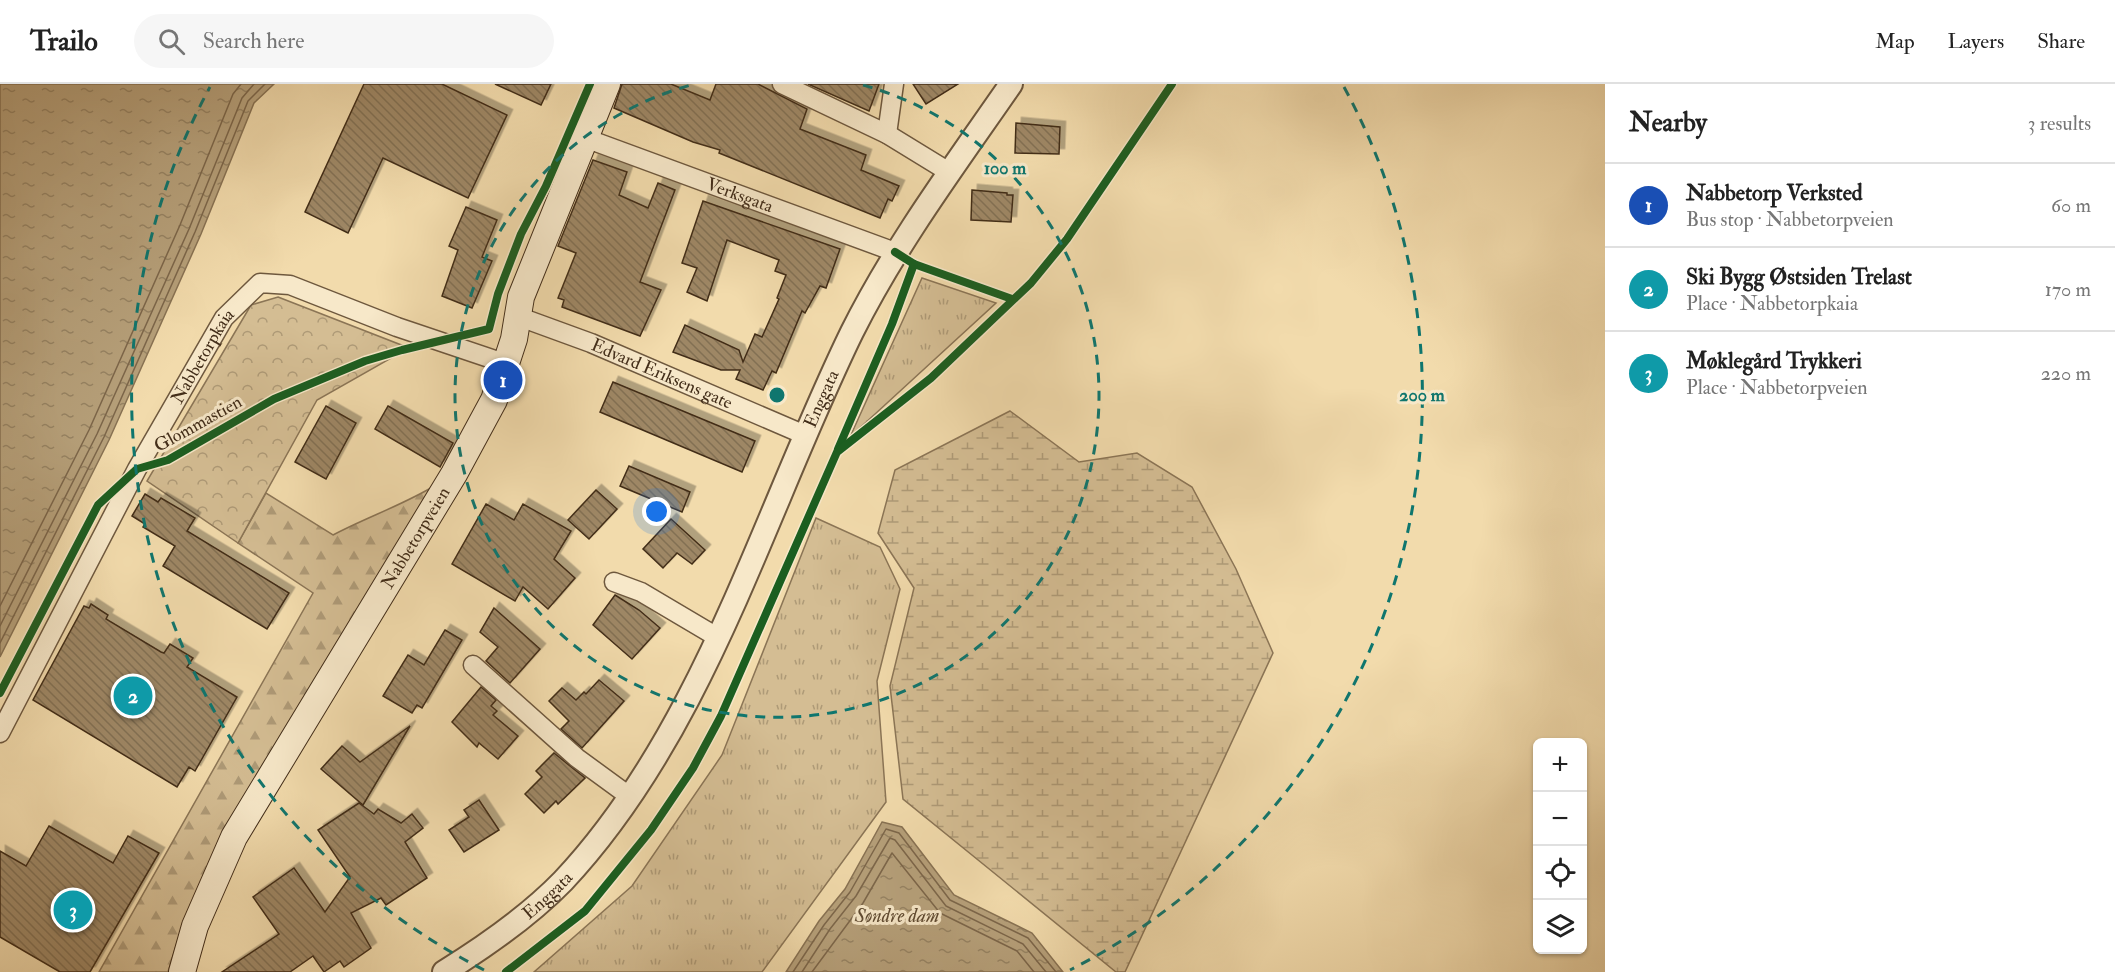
<!DOCTYPE html>
<html lang="en">
<head>
<meta charset="utf-8">
<style>
	:root { --surface:#fff; --page:#f6f6f6; --text:#222; --muted:#767676; --line:#e0e0e0; --accent:#8f2418 }
	body { margin:0; font-family:"IM FELL Double Pica",serif; background:var(--page); color:var(--text) }
	.controls { position:absolute; right:18px; bottom:18px; display:grid; overflow:hidden; border-radius:9px; box-shadow:0 2px 4px #0004 }
	.controls button { width:54px; height:54px; display:grid; place-items:center; padding:0; border:0; border-bottom:2px solid var(--line); background:var(--surface); color:var(--text); font:30px sans-serif }
	.you { position:absolute; left:657px; top:428px; width:21px; height:21px; margin:-15px; border:4px solid #fff; border-radius:50%; background:#1a73e8; box-shadow:0 0 0 9px #1a73e833 }
	.badge { display:grid; place-items:center; width:39px; height:39px; border-radius:50%; background:var(--accent); color:#fff; font-size:20px; font-weight:700 }
	.pin { position:absolute; translate:-50% -50%; border:3px solid #fff; box-shadow:0 2px 6px #0006 }
	.list { margin:0; padding:0; list-style:none }
	h2 { display:flex; justify-content:space-between; align-items:center; height:78px; margin:0; padding:0 24px; font-size:26px }
	h2 small { font-size:20px; font-weight:400; color:var(--muted) }
	.list li { display:grid; grid-template-columns:39px 1fr auto; gap:18px; align-items:center; box-sizing:border-box; height:84px; padding:0 24px; border-top:2px solid var(--line) }
	.list b { display:block; font-size:22px; white-space:nowrap }
	.list p { margin:0; font-size:20px; white-space:nowrap; color:var(--muted) }
	.list em { font-size:20px; font-style:normal; color:var(--muted) }
	.icon { flex:none; width:33px; height:33px; fill:none; stroke:currentColor; stroke-width:2; stroke-linecap:round; stroke-linejoin:round }
	.map { position:relative; flex:none; width:1605px; height:888px; overflow:hidden }
	header { display:flex; align-items:center; gap:36px; box-sizing:border-box; height:84px; padding:0 30px; background:var(--surface); border-bottom:2px solid var(--line) }
	header strong { font-size:28px }
	nav { display:flex; gap:33px; margin-inline-start:auto; font-size:21px }
	.search { width:420px; height:54px; background:var(--page); display:flex; align-items:center; gap:15px; box-sizing:border-box; padding:0 21px; border-radius:33px; color:var(--muted); font-size:22px }
	main { display:flex }
	aside { flex:1; background:var(--surface) }
	.map>svg:first-child { display:block }
	.grass { fill:url(#grass-tufts); stroke:#8b7556; stroke-width:1.5 }
	.forest { fill:url(#forest-firs); stroke:#8b7556; stroke-width:1.5 }
	.wetland { fill:url(#wetland-marsh); stroke:#8b7556; stroke-width:1.5 }
	.park { fill:url(#park-crowns); stroke:#8b7556; stroke-width:1.5 }
	.water { fill:url(#water-ripples); stroke:#887253; stroke-width:1.5 }
	.lines { fill:none; stroke-linecap:round; stroke-linejoin:round }
	.shore { stroke:#7c664a; stroke-width:1.5 }
	.building { fill:url(#building-back-hatch); stroke:#422d19; stroke-width:1.5; filter:url(#shadow) }
	.minor-casing { stroke:#6e583e; stroke-width:21 }
	.tertiary-casing { stroke:#6e583e; stroke-width:26 }
	.secondary-casing { stroke:#422d19; stroke-width:28 }
	.minor { stroke:#f7e8c9; stroke-width:18 }
	.tertiary { stroke:#f7e8c9; stroke-width:22 }
	.secondary { stroke:#f7e8c9; stroke-width:26 }
	.cycleway-casing { stroke:#f7e8c9; stroke-width:11 }
	.cycleway { stroke:#1b5e20; stroke-width:8 }
	.ring { fill:none; stroke:#0f766e; stroke-width:3; stroke-dasharray:10 8 }
	.labels { text-anchor:middle; dominant-baseline:central; stroke-width:6; stroke-linejoin:round; paint-order:stroke }
	.street-label { font-size:18px; fill:#422d19; stroke:#f7e8c9 }
	.water-label { font-size:20px; font-style:italic; fill:#5f4a31; stroke:#f7e8c9 }
	.centre { fill:#0f766e; stroke:#f7e8c9; stroke-width:3 }
	.ring-label { font-size:18px; text-anchor:middle; font-weight:bold; fill:#0f766e; stroke:#f7e8c9; stroke-width:6; stroke-linejoin:round; paint-order:stroke }
</style>
</head>
<body>
<header>
<strong>Trailo</strong>
<div class="search"><svg class="icon" aria-label="search" viewBox="0 0 24 24"><circle cx="10" cy="10" r="6"/><path d="M15 15l6 6"/></svg>Search here</div>
<nav><a>Map</a><a>Layers</a><a>Share</a></nav>
</header>
<main>
<div class="map">
<svg width="1605" height="888" viewBox="0 0 1605 888">
	<defs>
		<pattern id="grass-tufts" width="24" height="20" patternUnits="userSpaceOnUse" patternTransform="scale(1.5)"><rect width="24" height="20" fill="#d4bd93"/><path d="M3 7l-1-3M5 7V3M7 7l1-3M15 17l-1-3M17 17v-4M19 17l1-3" fill="none" stroke="#ae9a77"/></pattern>
		<pattern id="forest-firs" width="22" height="20" patternUnits="userSpaceOnUse" patternTransform="scale(1.5)"><rect width="22" height="20" fill="#d4bd93"/><path d="M5 1l3.5 6h-7zM16 11l3.5 6h-7z" fill="#ae9a77"/></pattern>
		<pattern id="wetland-marsh" width="20" height="14" patternUnits="userSpaceOnUse" patternTransform="scale(1.5)"><rect width="20" height="14" fill="#d4bd93"/><path d="M1 5h8M5 5V1M11 12h8M15 12V8" fill="none" stroke="#ae9a77"/></pattern>
		<pattern id="park-crowns" width="20" height="18" patternUnits="userSpaceOnUse" patternTransform="scale(1.5)"><rect width="20" height="18" fill="#d4bd93"/><path d="M2 6a3 3 0 1 1 6 0M12 15a3 3 0 1 1 6 0" fill="none" stroke="#ae9a77"/></pattern>
		<pattern id="water-ripples" width="26" height="14" patternUnits="userSpaceOnUse" patternTransform="scale(1.5)"><rect width="26" height="14" fill="#b6a07a"/><path d="M2 4q2-2 4 0t4 0M15 11q2-2 4 0t4 0" fill="none" stroke="#968363"/></pattern>
		<pattern id="building-back-hatch" width="6" height="6" patternUnits="userSpaceOnUse" patternTransform="scale(1.5)"><rect width="6" height="6" fill="#9e8765"/><path d="M-1 5l2 2M0 0l6 6M5-1l2 2" fill="none" stroke="#826f52"/></pattern>
		<filter id="shadow"><feDropShadow dx="5.5" dy="-5.5" stdDeviation="0" flood-color="#0004"/></filter>
	</defs>
	<rect width="100%" height="100%" fill="#f2dbac"/>
	<filter id="stains"><feTurbulence type="fractalNoise" baseFrequency=".00333" numOctaves="4"/><feColorMatrix values="0 0 0 0 .2 0 0 0 0 .09 0 0 0 0 .02 0 0 0 .5 -.17"/></filter>
	<radialGradient id="worn" r=".72"><stop offset=".6" stop-color="#630" stop-opacity="0"/><stop offset="1" stop-color="#630" stop-opacity=".3"/></radialGradient>
	<g class="grass">
		<path d="M922,194L996,219L850,353Z"/>
		<path d="M816,434L880,463L900,505L877,597L886,718L762,888H534L632,802L722,671Z"/>
	</g>
	<path class="forest" d="M436,401L179,852L168,888H99L313,509L238,459L266,409L333,451C367,433 403,421 436,401Z"/>
	<path class="wetland" d="M1010,327L1079,378L1137,369L1192,403L1236,485L1273,569L1125,888H1116L903,715L890,602L914,504L878,449L895,386Z"/>
	<path class="park" d="M278,213L409,264L317,316L238,459L147,397L251,221Z"/>
	<g class="water">
		<path d="M0,0H274L254,19L201,150L109,356L0,573Z"/>
		<path d="M882,738L902,743L954,811L1032,849L1063,888H786L819,837L845,805Z"/>
	</g>
	<g class="lines">
		<g class="shore">
			<path d="M0,522L89,346L180,141L233,10L241,0"/>
			<path d="M0,542L97,350L189,145L242,14L254,0"/>
			<path d="M0,559L104,353L195,148L248,17L265,0"/>
			<path d="M793,888L824,841L850,808L886,745L899,749L950,816L1028,854L1056,888"/>
			<path d="M802,888L830,845L856,812L890,754L895,756L946,822L1023,860L1046,888"/>
			<path d="M812,888L863,819L892,769L940,829L1017,867L1034,888"/>
		</g>
	</g>
	<g class="building">
		<path d="M364,0H442L507,31L468,114L383,74L348,149L305,128Z"/>
		<path d="M495,0H551L541,21Z"/>
		<path d="M622,0H671L710,16L716,0H758L807,25L800,45L866,71L861,86L899,102L892,117L888,115L880,134L719,69L720,66L693,58L614,24Z"/>
		<path d="M808,0H879L869,27Z"/>
		<path d="M913,0H958L926,20Z"/>
		<path d="M1016,39L1060,43L1059,70L1015,69Z"/>
		<path d="M593,76L627,88L619,111L648,124L658,99L675,106L640,198L661,206L640,252L562,223L564,216L558,214L576,169L558,162Z"/>
		<path d="M972,106L1007,109V111H1013L1011,138L971,136Z"/>
		<path d="M703,117L840,165L826,204L820,202L805,229L802,227L776,289L772,287L763,306L736,295L740,286H721L673,268L685,241L739,266L743,278L755,250L762,253L779,215L777,214L786,191L775,187L779,176L727,156L707,217L687,208L697,184L682,179Z"/>
		<path d="M466,123L497,136L482,173L492,177L472,224L442,212L458,166L449,162Z"/>
		<path d="M613,298L755,357L742,388L600,328Z"/>
		<path d="M326,322L356,339L326,395L295,378Z"/>
		<path d="M388,322L453,359L440,383L375,345Z"/>
		<path d="M629,382L690,408L682,428L620,402Z"/>
		<path d="M596,406L617,425L589,455L568,436Z"/>
		<path d="M145,410L158,418L161,414L195,434L187,447L289,509L267,545L163,482L175,462L143,443L145,440L132,432Z"/>
		<path d="M486,420L514,436L523,420L571,447L554,475L575,494L548,525L523,503L515,517L452,480Z"/>
		<path d="M671,435L705,466L692,480L677,469L663,484L643,465Z"/>
		<path d="M615,511L639,526L660,544L632,575L593,541Z"/>
		<path d="M91,520L108,531L106,535L161,568L164,569L170,560L193,574L187,583L237,613L195,687L189,683L177,703L33,616L84,522L89,524Z"/>
		<path d="M494,524L540,565L510,599L486,577L498,563L480,548Z"/>
		<path d="M445,546L462,556L422,624L417,621L412,629L383,612L408,571L424,581Z"/>
		<path d="M599,596L624,617L582,664L561,645L569,637L549,617L562,604L576,616L584,608L586,610Z"/>
		<path d="M481,603L496,616L491,622L497,627L493,631L518,652L498,675L479,659L477,663L452,638Z"/>
		<path d="M410,642L363,721L321,685L342,662L360,678Z"/>
		<path d="M554,669L585,694L558,720L556,717L544,729L525,710L542,693L536,687Z"/>
		<path d="M479,716L499,746L464,768L449,746L469,733L464,726Z"/>
		<path d="M359,719L374,730L378,725L401,739L412,730L423,744L405,758L427,794L386,821L381,814L351,829L371,864L344,883L340,877L324,888L313,872L290,888H222L279,850L253,813L294,784L325,828L350,793L318,746Z"/>
		<path d="M49,742L113,779L128,752L159,769L90,888H60L0,853V767L26,782Z"/>
	</g>
	<g class="lines">
		<g class="minor-casing">
			<g id="minor">
				<path d="M782,0L887,50L949,88"/>
				<path d="M887,50L894,0"/>
				<path id="s1" d="M585,54L895,168"/>
				<path id="s2" d="M517,232L591,259L805,351"/>
				<path d="M614,498L641,508L717,553"/>
				<path d="M473,581L577,674L629,712"/>
				<path id="s3" d="M0,649L137,385L224,234L260,199L290,201L397,243L507,280"/>
			</g>
		</g>
		<g class="tertiary-casing">
			<g id="tertiary">
				<path id="s4" d="M444,888C486,862 528,833 563,797C704,647 763,430 852,248C896,160 955,81 1011,0"/>
			</g>
		</g>
		<g class="secondary-casing">
			<g id="secondary">
				<path id="s5" d="M182,888L195,842L234,753L454,390L494,316L514,255L521,213L607,0"/>
			</g>
		</g>
		<use href="#minor" class="minor"/>
		<use href="#tertiary" class="tertiary"/>
		<use href="#secondary" class="secondary"/>
		<g class="cycleway-casing">
			<g id="cycleway">
				<path d="M914,180L1012,215"/>
				<path d="M838,365L892,240L914,180L895,168"/>
				<path d="M0,609L98,421L137,385L168,376L274,315L365,277L402,266L489,245L498,210L521,150L546,102L590,0"/>
				<path d="M506,888L585,827L651,746L693,684L721,632L837,368L931,294L1031,199L1067,155L1172,0"/>
			</g>
		</g>
		<use href="#cycleway" class="cycleway"/>
	</g>
	<g class="ring">
		<path d="M863 1A322 322 0 1 1 691 1"/>
		<path d="M484 886A645 645 0 0 1 210 3M1344 3A645 645 0 0 1 1070 886"/>
	</g>
	<g class="labels">
		<g class="street-label">
			<text stroke="none"><textPath href="#s1" startOffset="165">Verksgata</textPath></text>
			<text stroke="none"><textPath href="#s3" startOffset="428">Nabbetorpkaia</textPath></text>
			<text stroke="none"><textPath href="#s2" startOffset="156">Edvard Eriksens gate</textPath></text>
			<text stroke="none"><textPath href="#s4" startOffset="700">Enggata</textPath></text>
			<text transform="translate(198 340) rotate(-29)">Glommastien</text>
			<text stroke="none"><textPath href="#s5" startOffset="495">Nabbetorpveien</textPath></text>
			<text stroke="none"><textPath href="#s4" startOffset="129">Enggata</textPath></text>
		</g>
		<g class="water-label">
			<text x="897" y="831">Søndre dam</text>
		</g>
	</g>
	<circle cx="777" cy="311" r="9" class="centre"/>
	<g class="ring-label">
		<text x="1005" y="90">100 m</text>
		<text x="1422" y="317">200 m</text>
	</g>
	<rect width="100%" height="100%" filter="url(#stains)"/>
	<rect width="100%" height="100%" fill="url(#worn)"/>
</svg>
<div class="controls">
<button>+</button>
<button>−</button>
<button><svg class="icon" aria-label="locate" viewBox="0 0 24 24"><circle cx="12" cy="12" r="6"/><path d="M12 2v4M12 18v4M2 12h4M18 12h4"/></svg></button>
<button><svg class="icon" aria-label="layers" viewBox="0 0 24 24"><path d="M12 4l9 5-9 5-9-5zM3 14l9 5 9-5"/></svg></button>
</div>
<div class="you"></div>
<div class="pin badge" style="left:503px;top:296px;background:#1a4fb4">1</div>
<div class="pin badge" style="left:133px;top:612px;background:#0f9aa8">2</div>
<div class="pin badge" style="left:73px;top:826px;background:#0f9aa8">3</div>
</div>
<aside>
<h2>Nearby<small>3 results</small></h2>
<ul class="list">
<li><span class="badge" style="background:#1a4fb4">1</span><div><b>Nabbetorp Verksted</b><p>Bus stop · Nabbetorpveien</p></div><em>60 m</em></li>
<li><span class="badge" style="background:#0f9aa8">2</span><div><b>Ski Bygg Østsiden Trelast</b><p>Place · Nabbetorpkaia</p></div><em>170 m</em></li>
<li><span class="badge" style="background:#0f9aa8">3</span><div><b>Møklegård Trykkeri</b><p>Place · Nabbetorpveien</p></div><em>220 m</em></li>
</ul>
</aside>
</main>
</body>
</html>
